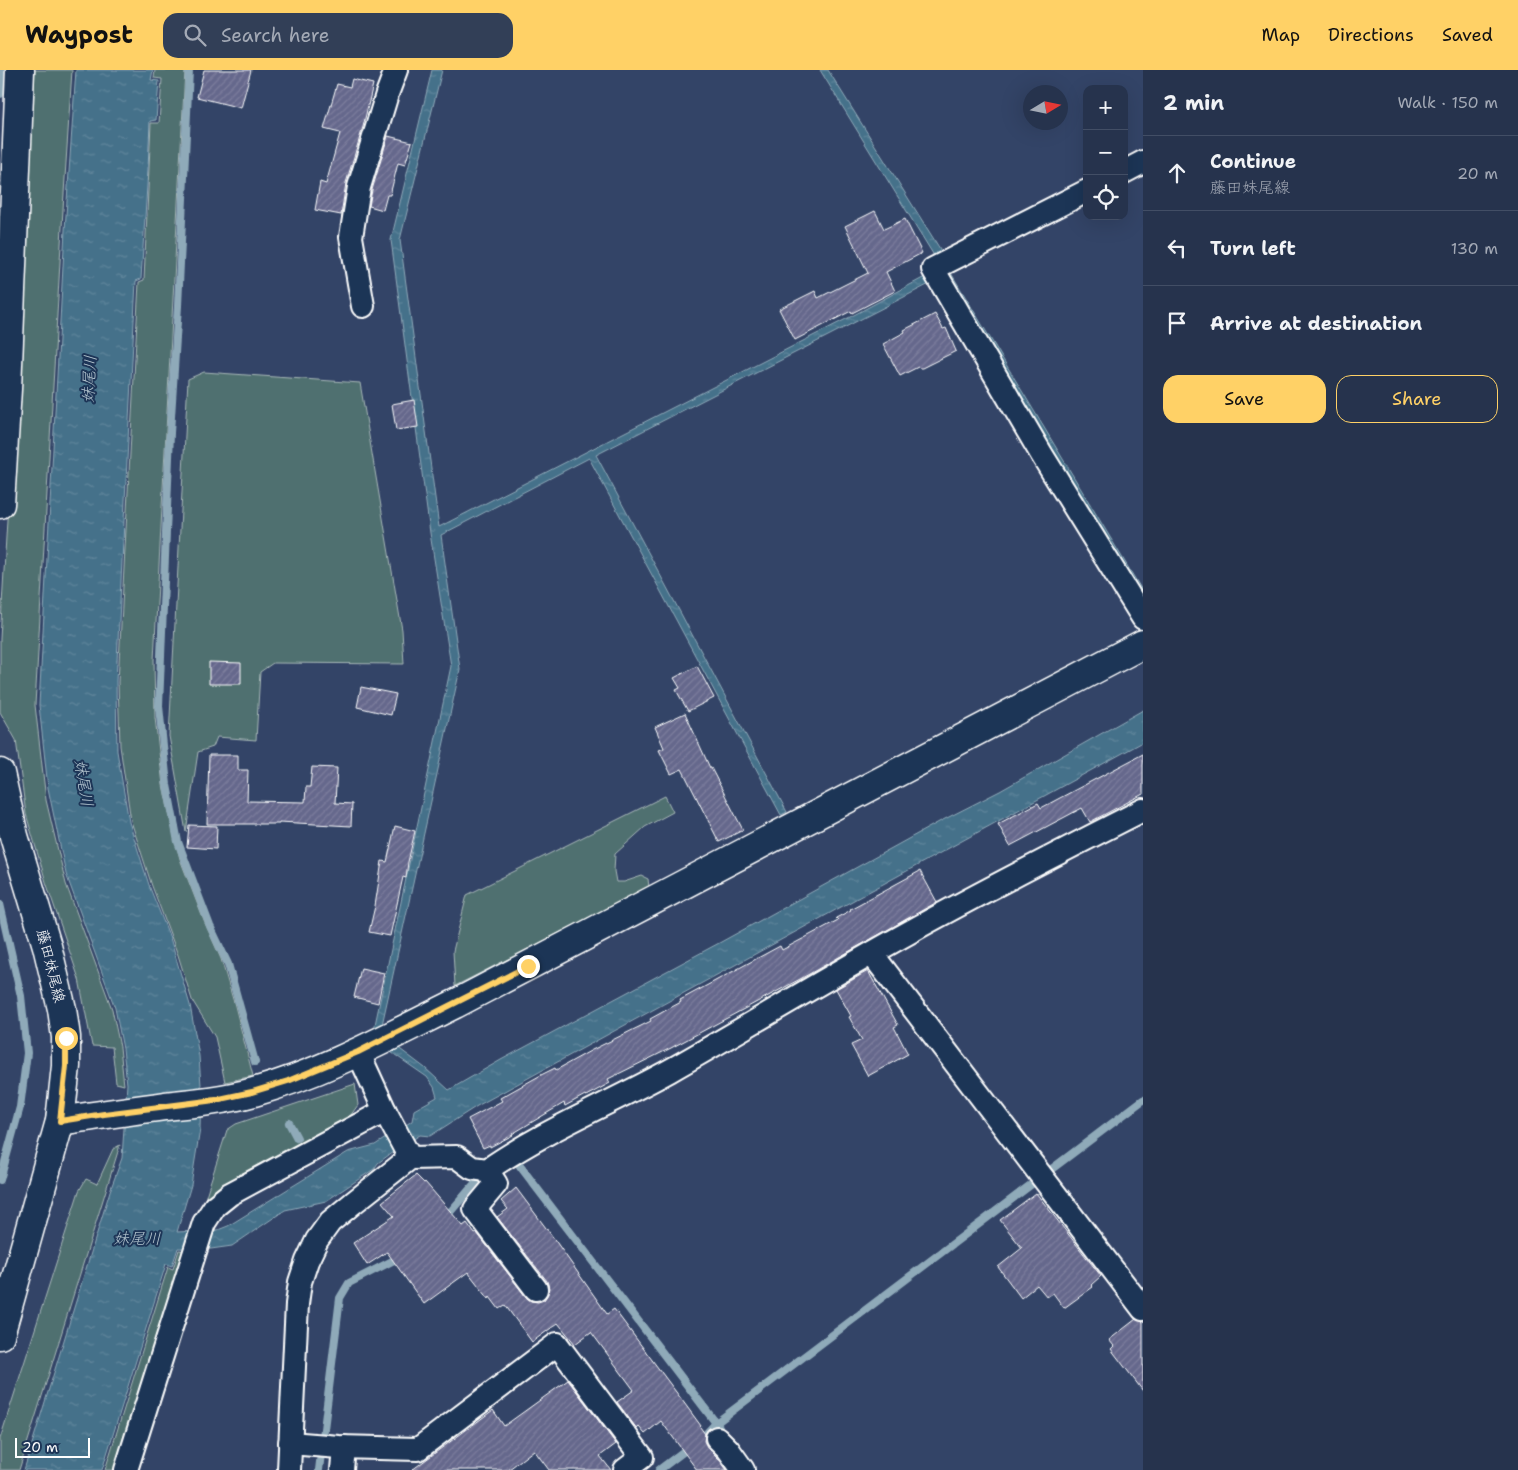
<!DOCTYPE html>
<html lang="en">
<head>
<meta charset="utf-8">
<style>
	:root { --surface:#26334d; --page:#323f57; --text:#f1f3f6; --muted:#a4aab6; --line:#424e65; --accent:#ffd166 }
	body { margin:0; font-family:"Shantell Sans","Klee One",sans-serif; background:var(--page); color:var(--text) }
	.controls { position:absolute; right:15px; top:15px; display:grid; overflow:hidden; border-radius:10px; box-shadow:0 5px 20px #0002 }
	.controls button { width:45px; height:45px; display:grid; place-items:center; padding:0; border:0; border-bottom:1px solid var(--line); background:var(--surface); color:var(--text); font:25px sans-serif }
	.compass { position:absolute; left:1023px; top:15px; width:45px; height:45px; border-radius:50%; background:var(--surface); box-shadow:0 5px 20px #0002; rotate:80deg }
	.scale { position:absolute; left:15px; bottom:12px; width:75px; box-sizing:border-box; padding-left:5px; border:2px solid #fff; border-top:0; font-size:14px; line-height:18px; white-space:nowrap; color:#fff; -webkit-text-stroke:4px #1d3557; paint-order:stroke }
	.stop { position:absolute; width:15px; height:15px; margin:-11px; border:4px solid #ffd166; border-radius:50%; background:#fff }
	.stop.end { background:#ffd166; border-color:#fff; box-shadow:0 1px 5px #0008 }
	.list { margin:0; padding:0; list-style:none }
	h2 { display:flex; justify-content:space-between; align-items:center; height:65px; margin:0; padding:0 20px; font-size:21px }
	h2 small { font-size:16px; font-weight:400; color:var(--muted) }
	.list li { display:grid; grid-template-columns:32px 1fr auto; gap:15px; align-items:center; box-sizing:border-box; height:75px; padding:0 20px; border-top:1px solid var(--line) }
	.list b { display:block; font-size:19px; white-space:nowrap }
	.list p { margin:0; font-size:16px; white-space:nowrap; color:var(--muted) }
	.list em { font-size:16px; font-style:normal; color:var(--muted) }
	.actions { display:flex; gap:10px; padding:15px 20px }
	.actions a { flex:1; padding:11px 0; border:1px solid var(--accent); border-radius:15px; text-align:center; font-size:18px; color:var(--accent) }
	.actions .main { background:var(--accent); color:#111 }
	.icon { flex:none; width:28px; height:28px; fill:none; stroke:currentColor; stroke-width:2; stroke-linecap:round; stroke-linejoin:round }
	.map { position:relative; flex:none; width:1143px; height:1400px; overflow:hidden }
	header { display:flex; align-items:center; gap:30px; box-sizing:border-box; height:70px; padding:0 25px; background:var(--accent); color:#111 }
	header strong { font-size:24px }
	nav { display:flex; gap:28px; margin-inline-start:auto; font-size:18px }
	.search { width:350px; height:45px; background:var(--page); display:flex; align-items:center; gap:12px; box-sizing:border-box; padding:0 18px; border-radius:15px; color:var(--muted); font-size:19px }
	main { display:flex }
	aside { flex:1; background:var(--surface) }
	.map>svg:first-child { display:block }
	.green { fill:#507070; stroke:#a8b8b8 }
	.water { fill:url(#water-ripples); stroke:#8faab9 }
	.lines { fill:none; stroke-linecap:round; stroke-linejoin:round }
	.stream { stroke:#8faab9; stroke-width:8 }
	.building { fill:url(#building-hatch); stroke:#fff }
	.minor-casing { stroke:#fff; stroke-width:26 }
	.tertiary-casing { stroke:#fff; stroke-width:31 }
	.secondary-casing { stroke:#fff; stroke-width:31 }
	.minor { stroke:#1d3557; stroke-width:22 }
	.tertiary { stroke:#1d3557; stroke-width:28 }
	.secondary { stroke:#1d3557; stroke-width:28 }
	.route { stroke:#ffd166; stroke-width:6 }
	.labels { text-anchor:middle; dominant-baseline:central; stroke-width:4; stroke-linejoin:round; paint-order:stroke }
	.street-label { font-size:15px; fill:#fff; stroke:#1d3557 }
	.water-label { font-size:16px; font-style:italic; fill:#b5c6d0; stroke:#1d3557 }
</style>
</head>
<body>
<header>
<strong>Waypost</strong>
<div class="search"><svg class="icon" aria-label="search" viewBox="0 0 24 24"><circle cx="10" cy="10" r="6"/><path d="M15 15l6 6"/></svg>Search here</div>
<nav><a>Map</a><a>Directions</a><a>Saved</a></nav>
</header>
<main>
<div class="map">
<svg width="1143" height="1400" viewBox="0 0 1143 1400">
	<defs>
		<pattern id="water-ripples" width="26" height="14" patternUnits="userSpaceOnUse" patternTransform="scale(1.25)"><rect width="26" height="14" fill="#45718a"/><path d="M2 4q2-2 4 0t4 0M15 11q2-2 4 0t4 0" fill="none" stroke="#61869c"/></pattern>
		<pattern id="building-hatch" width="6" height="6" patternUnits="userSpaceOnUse" patternTransform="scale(1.25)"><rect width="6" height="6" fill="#65678c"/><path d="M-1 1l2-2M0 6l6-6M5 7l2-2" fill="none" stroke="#7c7e9d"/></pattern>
	</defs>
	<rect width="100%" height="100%" fill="#334467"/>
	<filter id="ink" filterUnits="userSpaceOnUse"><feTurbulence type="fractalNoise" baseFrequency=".02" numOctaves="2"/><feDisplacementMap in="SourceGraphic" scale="10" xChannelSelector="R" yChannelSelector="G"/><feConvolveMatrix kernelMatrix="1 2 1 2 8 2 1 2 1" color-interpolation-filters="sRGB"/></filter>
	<g filter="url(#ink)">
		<g class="green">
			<path d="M35,0H72L63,139L35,635L46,730L66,814L112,939L120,977L124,1015L116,1013L112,977L92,976L79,909L46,812L26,744L16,670L0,642V569L8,433L22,242Z"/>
			<path d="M155,0H185L154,590L155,648L163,715L174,766L180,789L204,851L221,889L235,936L253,1006L225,1012L215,967L192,930L178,885L152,816L131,751L120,676L118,612L139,212L144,210L151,53H159L162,9L154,8Z"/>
			<path d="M204,302L360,313L402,560L404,594L273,593L260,602L256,670L217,667L213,677L198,682L186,762L169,666L188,309Z"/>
			<path d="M665,726L673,742L645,757L615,784L614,801L616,812H624L642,806L648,809L649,817L455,916L453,881L467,825Z"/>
			<path d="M355,1014L358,1035L348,1049L205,1129L227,1060L236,1054Z"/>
			<path d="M120,1075L19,1400H0V1369L79,1121L86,1109L97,1114L113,1079Z"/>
			<path d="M179,1180L185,1181L116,1400H105L168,1197L173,1199Z"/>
		</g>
		<path class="water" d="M76,0H153L151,10L159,11L156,50L150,51L148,100L141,209L136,211L116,611L117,681L129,752L150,818L170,868L190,935L199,986L201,1016L200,1059L191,1115L177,1162L218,1160L228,1156L348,1082L375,1075L412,1051L414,1040L437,1027L434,1017L427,1007L372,969L451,596L430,463L391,170L432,0H442L400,170L439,457L852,246L936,201L933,193V184L820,0H828L940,179V191L1087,127V134L951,203L1143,522V537L943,207L596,385L787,742L781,745L589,388L441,465L460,599L380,964L425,998L449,1020L501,990L721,872L939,752L1000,721L1143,640V672L477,1036L430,1066L420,1065L393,1082L378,1093L374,1099L326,1131L285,1140L232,1176L211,1179L178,1178L172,1196L166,1194L102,1400H24L110,1121L122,1088L127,1014L123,979L115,938L66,804L48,718L39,635L65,160Z"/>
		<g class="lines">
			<g class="stream">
				<path d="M189,0L178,236L170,363L159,636L167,715L178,772L210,856L228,894L255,992"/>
				<path d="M0,24L1,0"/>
				<path d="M0,834L21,926L27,983L20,1037L0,1110"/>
				<path d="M289,1053L297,1068"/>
				<path d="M520,1096L719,1357"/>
				<path d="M445,1148L476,1112"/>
				<path d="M319,1400L340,1228L349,1213L400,1187"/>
				<path d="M659,1400L704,1366L716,1353L1143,1030"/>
			</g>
		</g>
		<g class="building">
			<path d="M204,0H251L241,38L197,27Z"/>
			<path d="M352,9L373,14L363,57L346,113L341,145L315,140L320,112L326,114L340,63L324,59L337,14L350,17Z"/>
			<path d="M388,66L412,72L405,95L398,93L390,125H387L383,140L369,136L372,120Z"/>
			<path d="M875,141L884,159L905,149L922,183L886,202L895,221L852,243L851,241L795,270L779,239L815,221L818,228L868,203L845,156Z"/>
			<path d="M935,244L943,259L946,258L956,281L922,298H919L918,297L900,306L883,274L905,262L904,260Z"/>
			<path d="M414,330L418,357L396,360L392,334Z"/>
			<path d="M209,592L241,593V614H209Z"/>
			<path d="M697,596L714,628L688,641L676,620L680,618L674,608Z"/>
			<path d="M361,617L396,624L391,645L357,637Z"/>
			<path d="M685,643L710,698H711L743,760L719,772L682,699L671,704L659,680L664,678L655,657Z"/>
			<path d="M1143,684V724L1090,752L1082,738L1010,776L998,754L1038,733L1041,738Z"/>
			<path d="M209,685H238V700H248L247,731L305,732L306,717H310L312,697L337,698L335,733L352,734L351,756L279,752V754H207Z"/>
			<path d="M189,755L217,756L216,779L187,777Z"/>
			<path d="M395,756L415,761L408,792L406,808L403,807L390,866L369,862L375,836L382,791L387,792Z"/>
			<path d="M920,801L937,832L802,908L671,978L608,1009L610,1013L586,1026L585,1025L565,1036L564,1033L512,1064L513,1065L490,1077V1075L483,1078L468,1049L502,1031L500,1028L541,1005L555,998L556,1000L592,980L651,951L650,949L681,932L680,930L780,876L782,880L838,850L836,848L851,840L850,839Z"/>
			<path d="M361,898L384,903L378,933L354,927Z"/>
			<path d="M868,901L898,955L894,957L908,984L868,1006L851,975L862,970L849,947L851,946L836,919Z"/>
			<path d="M416,1105L424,1113L425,1112L463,1156L467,1153L475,1164L477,1163L526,1227L531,1231L538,1232L544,1230L548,1224L549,1218L547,1211L497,1147L508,1139L501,1131L516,1118L552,1166L607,1244L614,1239L679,1326L701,1356L700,1357L705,1364L704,1371L707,1377L718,1388L727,1400H697L661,1351L645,1364L639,1357L637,1359L617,1332L634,1320L591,1262L575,1274L558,1253L532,1272L505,1235L499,1239L490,1227L489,1229L468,1202L424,1234L387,1182L367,1195L353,1173L394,1146L382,1132Z"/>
			<path d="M1036,1123L1101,1206L1091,1215L1093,1217L1064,1238L1053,1223L1047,1227L1037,1215L1021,1228L998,1197L1022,1178L1000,1150Z"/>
			<path d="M1136,1249L1143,1252V1321L1111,1279L1114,1276L1109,1270Z"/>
			<path d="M568,1310L616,1374L600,1386L611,1400H549L534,1380L508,1400H412L493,1340L504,1356Z"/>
		</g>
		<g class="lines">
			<g class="minor-casing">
				<g id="minor">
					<path d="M1124,102L1143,92"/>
					<path d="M1087,121L933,199L1042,385L1143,548"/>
					<path d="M363,236L351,167L359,117L387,24L396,0"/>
					<path d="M872,884L1143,1239"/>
					<path d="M358,982L385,1041L410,1088"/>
					<path d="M487,1100L496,1114L475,1139L536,1219"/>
					<path d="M717,1368L728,1379L743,1400"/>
					<path d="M290,1373L339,1377L418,1379L557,1274L642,1387L625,1400"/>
					<path d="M126,1400L204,1153L215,1136L230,1124L385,1041"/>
					<path d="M289,1400L297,1234L300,1212L307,1191L317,1170L330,1152L353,1133L410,1088L457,1087L472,1098L487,1100C543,1061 609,1034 669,1001C749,956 828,907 908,863C985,820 1064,780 1143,740"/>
					<path d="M342,1400L344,1377"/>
				</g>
			</g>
			<g class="tertiary-casing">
				<path id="tertiary" d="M60,1051C95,1045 130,1041 165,1036C195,1033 225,1030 254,1022C325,1002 390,966 455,934L1143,574"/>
			</g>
			<g class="secondary-casing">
				<g id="secondary">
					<path d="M0,434L7,319L20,0"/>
					<path d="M0,703L14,766L47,876L62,939L66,967V996L60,1051L0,1265"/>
				</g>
			</g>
			<use href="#minor" class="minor"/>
			<use href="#tertiary" class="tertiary"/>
			<use href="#secondary" class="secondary"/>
		</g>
	</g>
	<g class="lines" filter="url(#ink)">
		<path class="route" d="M66,968V996L60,1051L104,1044L215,1030L252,1022L288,1011L358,982L528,896"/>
	</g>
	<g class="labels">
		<g class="street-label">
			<text transform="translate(51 896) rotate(76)">藤田妹尾線</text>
		</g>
		<g class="water-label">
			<text transform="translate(89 309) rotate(-87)">妹尾川</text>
			<text transform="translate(84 713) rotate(81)">妹尾川</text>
			<text x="137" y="1168">妹尾川</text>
		</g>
	</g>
</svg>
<div class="controls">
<button>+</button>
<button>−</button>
<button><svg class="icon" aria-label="locate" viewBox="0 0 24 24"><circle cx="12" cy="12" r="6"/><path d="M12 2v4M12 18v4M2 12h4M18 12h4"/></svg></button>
</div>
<svg class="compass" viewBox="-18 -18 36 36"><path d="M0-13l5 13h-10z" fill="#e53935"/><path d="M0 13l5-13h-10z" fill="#a4aab6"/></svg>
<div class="scale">20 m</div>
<div class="stop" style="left:66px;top:968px"></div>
<div class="stop end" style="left:528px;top:896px"></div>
</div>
<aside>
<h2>2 min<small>Walk · 150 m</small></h2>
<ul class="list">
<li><svg class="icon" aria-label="ahead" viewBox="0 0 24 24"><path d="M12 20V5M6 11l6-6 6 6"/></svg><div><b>Continue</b><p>藤田妹尾線</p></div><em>20 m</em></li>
<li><svg class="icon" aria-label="left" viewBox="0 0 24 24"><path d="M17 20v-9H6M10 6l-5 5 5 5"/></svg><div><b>Turn left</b></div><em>130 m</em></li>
<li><svg class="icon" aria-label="arrive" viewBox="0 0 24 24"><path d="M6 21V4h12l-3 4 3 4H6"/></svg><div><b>Arrive at destination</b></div></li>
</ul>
<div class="actions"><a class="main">Save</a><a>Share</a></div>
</aside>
</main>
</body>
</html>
